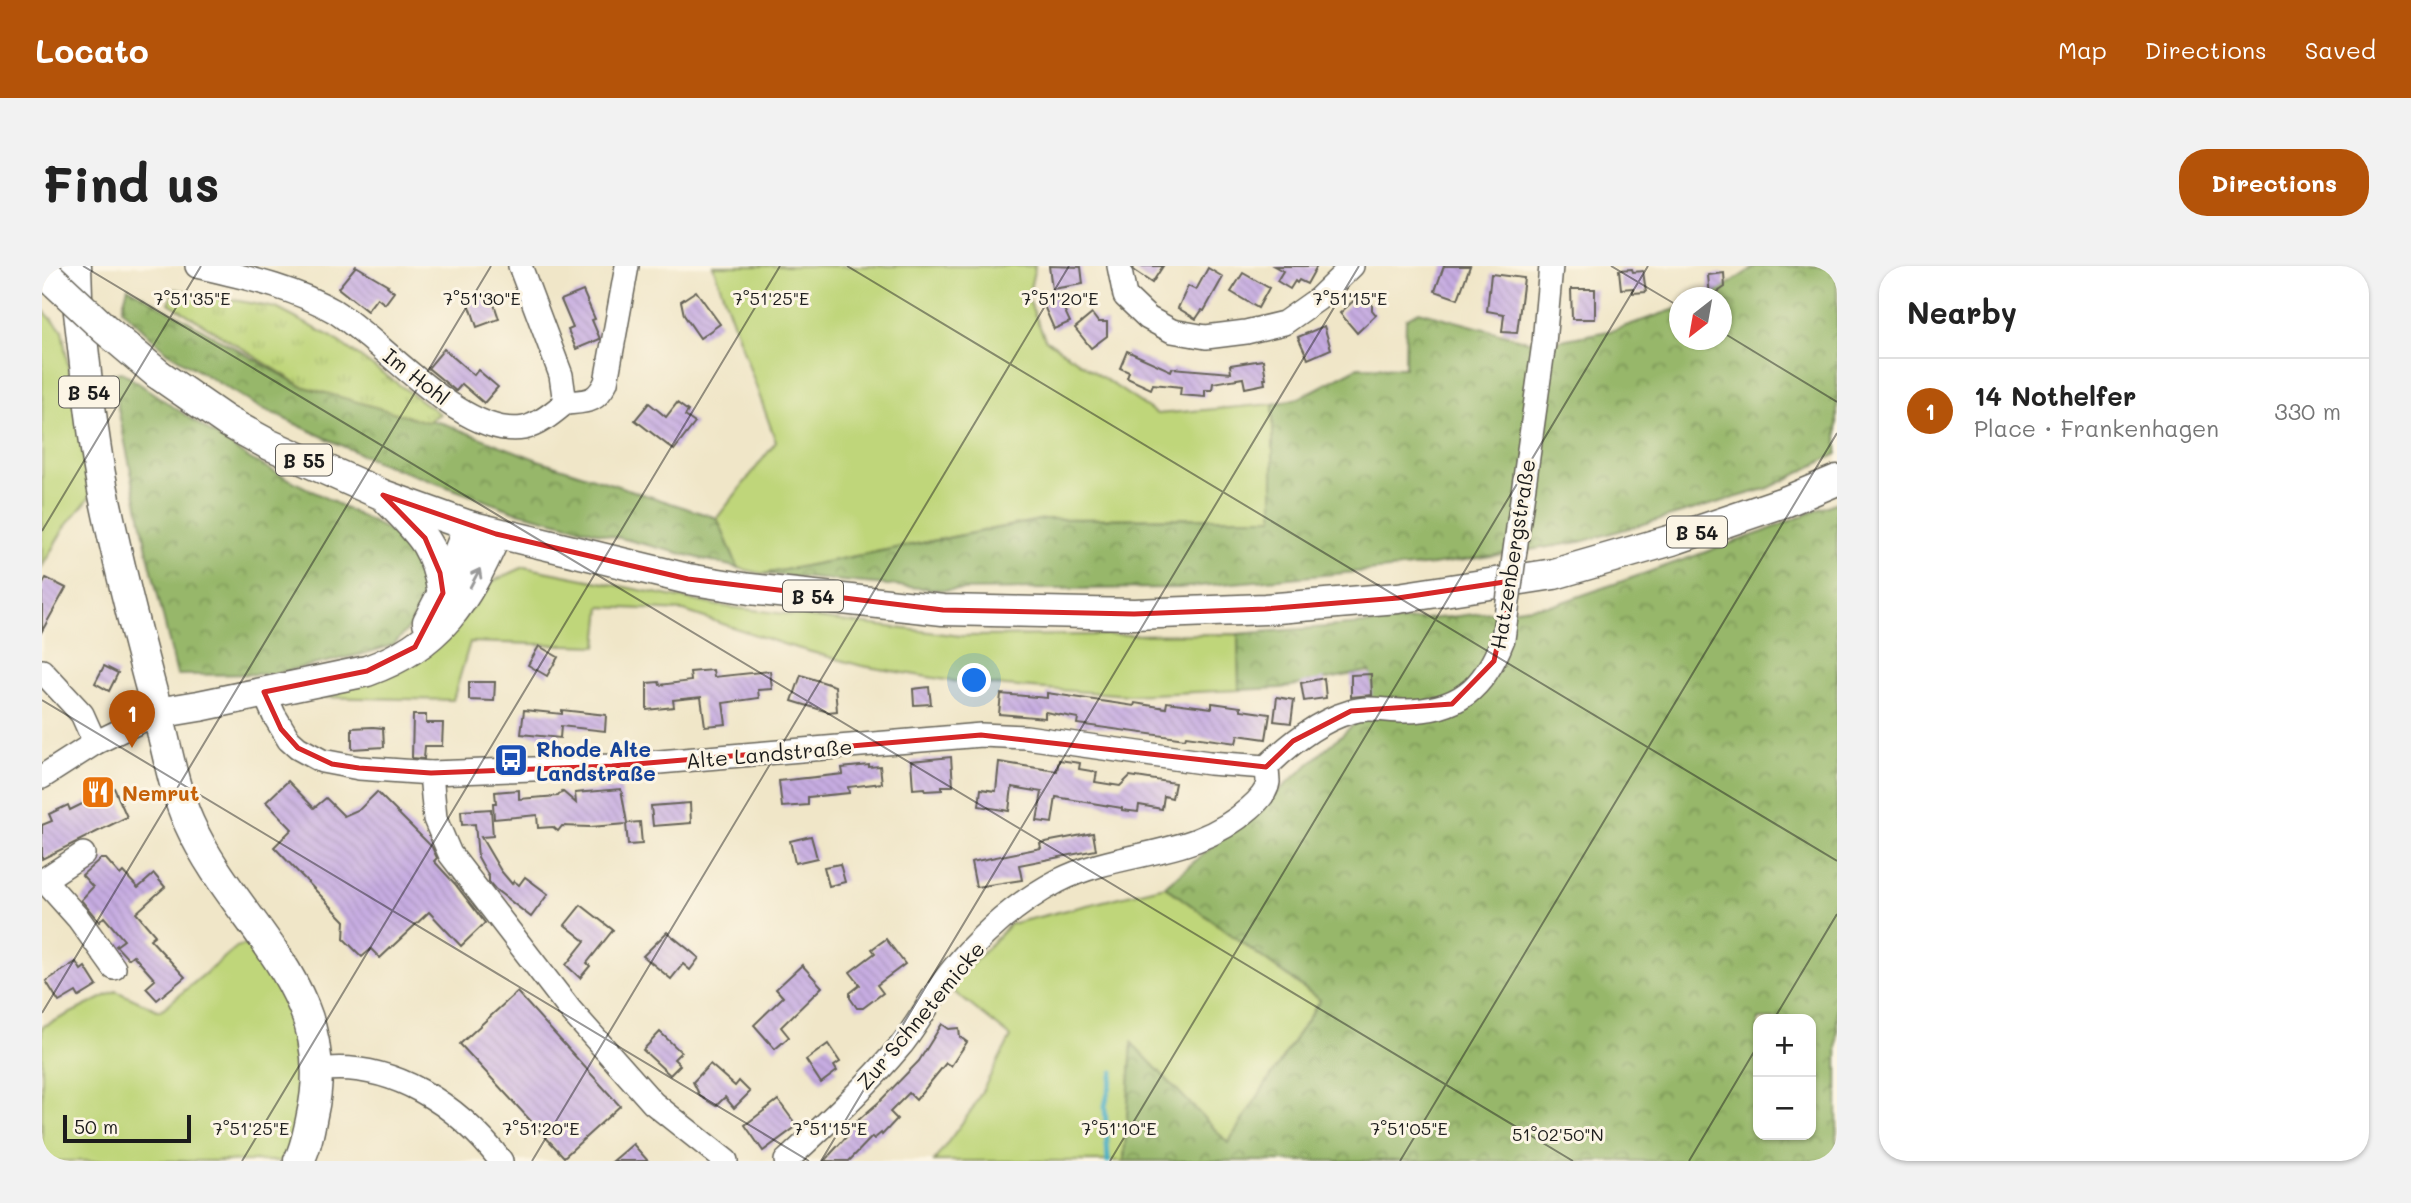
<!DOCTYPE html>
<html lang="en">
<head>
<meta charset="utf-8">
<style>
	:root { --surface:#fff; --page:#f2f2f2; --text:#222; --muted:#767676; --line:#e0e0e0; --accent:#b45309 }
	body { margin:0; font-family:Mali,sans-serif; background:var(--page); color:var(--text) }
	.controls { position:absolute; right:21px; bottom:21px; display:grid; overflow:hidden; border-radius:14px; box-shadow:0 2px 5px #0004 }
	.controls button { width:63px; height:63px; display:grid; place-items:center; padding:0; border:0; border-bottom:2px solid var(--line); background:var(--surface); color:var(--text); font:35px sans-serif }
	.compass { position:absolute; left:1627px; top:21px; width:63px; height:63px; border-radius:50%; background:var(--surface); box-shadow:0 2px 5px #0004; rotate:211deg }
	.scale { position:absolute; left:21px; bottom:18px; width:128px; box-sizing:border-box; padding-left:7px; border:4px solid #1c1c1c; border-top:0; font-size:19px; line-height:24px; white-space:nowrap; color:#1c1c1c; -webkit-text-stroke:5px #fcf5e5; paint-order:stroke }
	.you { position:absolute; left:933px; top:415px; width:24px; height:24px; margin:-18px; border:5px solid #fff; border-radius:50%; background:#1a73e8; box-shadow:0 0 0 10px #1a73e833 }
	.badge { display:grid; place-items:center; width:46px; height:46px; border-radius:50%; background:var(--accent); color:#fff; font-size:23px; font-weight:700 }
	.pin { position:absolute; translate:-50% -58px; filter:drop-shadow(0 2px 4px #0008) }
	.pin::after { content:''; position:absolute; top:37px; width:24px; height:21px; background:inherit; clip-path:polygon(0 0,100% 0,50% 100%) }
	.list { margin:0; padding:0; list-style:none }
	h2 { display:flex; justify-content:space-between; align-items:center; height:91px; margin:0; padding:0 28px; font-size:30px }
	h2 small { font-size:23px; font-weight:400; color:var(--muted) }
	.list li { display:grid; grid-template-columns:46px 1fr auto; gap:21px; align-items:center; box-sizing:border-box; height:105px; padding:0 28px; border-top:2px solid var(--line) }
	.list b { display:block; font-size:26px; white-space:nowrap }
	.list p { margin:0; font-size:23px; white-space:nowrap; color:var(--muted) }
	.list em { font-size:23px; font-style:normal; color:var(--muted) }
	.map { position:relative; flex:none; width:1795px; height:895px; overflow:hidden; border-radius:28px }
	header { display:flex; align-items:center; gap:42px; box-sizing:border-box; height:98px; padding:0 35px; background:var(--accent); color:#fff }
	header strong { font-size:33px }
	nav { display:flex; gap:38px; margin-inline-start:auto; font-size:24px }
	.intro { display:flex; align-items:center; justify-content:space-between; box-sizing:border-box; height:168px; padding:0 42px }
	h1 { margin:0; font-size:49px }
	.button { padding:18px 32px; border-radius:28px; background:var(--accent); color:#fff; font-size:24px; font-weight:700 }
	main { display:flex; gap:42px; padding:0 42px }
	aside { flex:1; background:var(--surface); border-radius:28px; box-shadow:0 2px 5px #0004 }
	.map>svg:first-child { display:block }
	.grass { fill:#bfd67a; stroke:#6e794b; stroke-width:2 }
	.forest { fill:url(#forest-crowns); stroke:#5a6a43; stroke-width:2; fill-rule:evenodd }
	.park { fill:url(#park-tufts); stroke:#6e794b; stroke-width:2 }
	.lines { fill:none; stroke-linecap:round; stroke-linejoin:round }
	.stream { stroke:#45adc4; stroke-width:5 }
	.building { fill:url(#building-back-hatch) }
	.minor-casing { stroke:#666358; stroke-width:26 }
	.major-casing { stroke:#666358; stroke-width:33 }
	.minor { stroke:#fff; stroke-width:23 }
	.major { stroke:#fff; stroke-width:30 }
	.minor-bridge-casing { stroke:#666358; stroke-width:26; stroke-linecap:butt }
	.major-bridge-casing { stroke:#666358; stroke-width:33; stroke-linecap:butt }
	.minor-bridge { stroke:#fff; stroke-width:23 }
	.major-bridge { stroke:#fff; stroke-width:30 }
	.oneway { stroke:#999 }
	.marked { fill:none; stroke:#d62828; stroke-width:5; stroke-linejoin:round }
	.ticks { fill:none; stroke:#1c1c1c; stroke-width:2; stroke-opacity:0.45 }
	.labels { text-anchor:middle; dominant-baseline:central; stroke-width:6; stroke-linejoin:round; paint-order:stroke }
	.shield { fill:#fcf5e5; stroke:#5f5d58; stroke-width:2 }
	.shield-label { font-size:19px; font-weight:bold; fill:#1c1c1c }
	.street-label { font-size:21px; fill:#1c1c1c; stroke:#fcf5e5 }
	.transit-label { font-size:21px; font-weight:bold; fill:#164399; stroke:#fcf5e5; text-anchor:start }
	.food-label { font-size:21px; font-weight:bold; fill:#c56008; stroke:#fcf5e5; text-anchor:start }
	.ticks-label { font-size:18px; text-anchor:middle; fill:#1c1c1c; stroke:#fcf5e5; stroke-width:6; stroke-linejoin:round; paint-order:stroke }
</style>
</head>
<body>
<header>
<strong>Locato</strong>
<nav><a>Map</a><a>Directions</a><a>Saved</a></nav>
</header>
<div class="intro"><h1>Find us</h1><a class="button">Directions</a></div>
<main>
<div class="map">
<svg width="1795" height="895" viewBox="0 0 1795 895">
	<defs>
		<pattern id="forest-crowns" width="20" height="18" patternUnits="userSpaceOnUse" patternTransform="scale(1.75)"><rect width="20" height="18" fill="#97b76a"/><path d="M2 6a3 3 0 1 1 6 0M12 15a3 3 0 1 1 6 0" fill="none" stroke="#7a9456"/></pattern>
		<pattern id="park-tufts" width="24" height="20" patternUnits="userSpaceOnUse" patternTransform="scale(1.75)"><rect width="24" height="20" fill="#bfd67a"/><path d="M3 7l-1-3M5 7V3M7 7l1-3M15 17l-1-3M17 17v-4M19 17l1-3" fill="none" stroke="#a4b769"/></pattern>
		<pattern id="building-back-hatch" width="6" height="6" patternUnits="userSpaceOnUse" patternTransform="scale(1.75)"><rect width="6" height="6" fill="#c6ace1"/><path d="M-1 5l2 2M0 0l6 6M5-1l2 2" fill="none" stroke="#aa93c0"/></pattern>
	</defs>
	<rect width="100%" height="100%" fill="#fcf5e5"/>
	<filter id="ink" filterUnits="userSpaceOnUse"><feTurbulence type="fractalNoise" baseFrequency=".0143" numOctaves="2"/><feDisplacementMap in="SourceGraphic" scale="14" xChannelSelector="R" yChannelSelector="G"/><feConvolveMatrix kernelMatrix="1 2 1 2 8 2 1 2 1" color-interpolation-filters="sRGB"/></filter>
	<filter id="wash" filterUnits="userSpaceOnUse"><feTurbulence type="fractalNoise" baseFrequency=".00686" numOctaves="4" result="noise"/><feDisplacementMap in="SourceGraphic" scale="28" xChannelSelector="R" yChannelSelector="G"/><feGaussianBlur stdDeviation="1.57" result="paint"/><feColorMatrix in="noise" values="0 0 0 0 0 0 0 0 0 0 0 0 0 0 0 0 0 1.4 0 .05"/><feComposite in="paint" operator="in"/></filter>
	<g filter="url(#wash)">
		<rect width="100%" height="100%" fill="#f0e6c8"/>
		<g class="grass">
			<path d="M671,0H993L986,32L1003,73L1115,148L1231,138L1232,252L1002,253L722,308L696,302L675,252L734,176Z"/>
			<path d="M0,43L20,64L48,231L22,262L0,301Z"/>
			<path d="M482,301L678,340L919,370L1196,368L1197,424L1087,429L922,417L820,400L744,379L642,345L559,341L555,380L428,376L411,434L272,431L363,401L402,375L451,315Z"/>
			<path d="M1123,620L1278,734L1186,877L1090,778L1082,895H892L931,842L969,771L907,722L968,658Z"/>
			<path d="M210,677L255,750L261,797L257,857L242,895H0V761L74,725L118,745L195,681Z"/>
		</g>
		<g class="forest">
			<path d="M1714,0H1795V188L1727,222L1538,276L1391,299L1136,322L901,324L722,308L1002,253L1231,252V138L1257,132L1316,101L1363,102L1364,53L1377,45L1486,75H1514L1572,64L1637,42L1638,74H1680V32L1667,31Z"/>
			<path d="M86,21L259,120L403,158L496,194L675,252L696,302L472,245L333,195L217,141L125,86L80,43Z"/>
			<path d="M80,106L208,193L340,261L373,281L386,314L368,361L351,379L321,388L230,408L135,409L106,288L69,108Z"/>
			<path d="M1795,236V895H1082L1090,777L1186,877L1278,734L1123,620L1222,538L1329,443L1328,405L1239,422L1197,424L1196,368L1408,351L1515,338L1721,266ZM1716,753H1769V869H1716Z"/>
		</g>
		<path class="park" d="M133,23L234,42L290,71L398,148L385,156L260,120L127,37Z"/>
		<g class="lines">
			<path class="stream" d="M1066,895L1063,840L1071,806"/>
		</g>
		<g id="blocks">
			<g class="building">
				<path d="M314,0L346,19L345,20L352,26L343,38L335,32L325,45L296,22Z"/>
				<path d="M1007,0L1039,1L1041,18L1010,23Z"/>
				<path d="M1091,0H1121L1110,17L1092,5Z"/>
				<path d="M1232,0H1275L1265,18L1257,14L1255,17L1253,15L1248,23L1235,15L1241,5Z"/>
				<path d="M1402,0H1428L1416,33L1393,25Z"/>
				<path d="M1166,2L1181,11L1162,45L1160,44L1154,53L1136,42L1146,20L1154,24Z"/>
				<path d="M1590,3L1591,6L1601,5L1604,26L1591,27V22L1579,23L1577,4Z"/>
				<path d="M1201,7L1227,22L1216,42L1189,26Z"/>
				<path d="M1682,7L1683,21L1668,31L1666,9Z"/>
				<path d="M1449,8L1482,12L1475,67L1460,66L1462,48L1445,45Z"/>
				<path d="M1529,23H1553V53H1530Z"/>
				<path d="M541,25L553,53L550,54L558,73L534,83L526,64L531,62L519,34Z"/>
				<path d="M654,25L678,58L658,72L642,49L639,35Z"/>
				<path d="M448,26L457,53L435,61L426,34Z"/>
				<path d="M1014,26L1028,56L1012,63L999,33Z"/>
				<path d="M1317,30L1324,38H1330V44L1334,49L1315,67L1298,47Z"/>
				<path d="M1050,48L1056,56H1065V70L1049,82L1033,62Z"/>
				<path d="M1282,60L1289,83L1266,93L1256,71Z"/>
				<path d="M402,83L432,109L436,104L456,121L442,137L420,118L414,125L386,102Z"/>
				<path d="M1085,85L1129,105L1130,102L1189,107L1188,99L1221,94L1224,113H1222L1223,118L1203,122L1201,112L1171,117L1170,124H1163V131L1138,129L1139,121L1111,118L1109,123L1085,112L1087,106L1078,102Z"/>
				<path d="M607,137L624,151L635,137L646,145L643,150L653,157L632,184L593,154Z"/>
				<path d="M4,312L24,322L0,365V320Z"/>
				<path d="M497,380L516,391L505,410L486,399Z"/>
				<path d="M62,400L76,407L67,425L53,417Z"/>
				<path d="M671,404L672,411L728,405L730,423L716,424L717,432L681,437L684,458L663,460L659,431L631,434L632,441L605,444V417L617,416L618,419L649,415L648,406Z"/>
				<path d="M1329,408L1330,429L1309,431V409Z"/>
				<path d="M759,409L793,420L795,445L786,446L750,435Z"/>
				<path d="M1282,412L1284,432L1262,435L1259,417Z"/>
				<path d="M427,416H453L452,435L427,434Z"/>
				<path d="M887,421L889,438L872,439L871,423Z"/>
				<path d="M1005,427L1092,440L1093,437L1124,442L1125,436L1170,442V437L1199,441V444L1228,448L1224,473L1196,469L1194,477L1144,470L1143,473L1035,458L1036,452L1003,446V452L957,448L959,428L1005,432Z"/>
				<path d="M1235,431L1252,434L1249,457L1232,455Z"/>
				<path d="M482,444L520,448V444L564,449L563,465L519,460L518,472L479,468Z"/>
				<path d="M371,449H384V457H401L400,480H383L382,493L370,492Z"/>
				<path d="M331,461L341,462L342,481L310,483V462Z"/>
				<path d="M909,491L911,520H900V524L883,525L882,522L871,523L869,495Z"/>
				<path d="M1017,494L1038,497L1037,503L1055,506L1053,516L1078,520L1088,510L1133,517L1130,532L1122,530L1120,543L1097,539L1096,546L1080,544V542L1014,531L1010,557L995,555L1000,526L970,521L967,545L937,540L939,523L954,525L957,496L1015,505Z"/>
				<path d="M827,499V501L838,500L840,517L806,521L807,527L766,531V539L740,541L737,515L801,508L800,502Z"/>
				<path d="M246,515L272,542L284,532L302,550L318,543L335,526L390,581L395,592L392,595L413,618L443,657L419,680L387,646L338,692L329,683L320,691L302,673L303,655L232,581L250,563L224,536Z"/>
				<path d="M72,522L85,551L0,593V559L10,555L7,548L26,539L28,544Z"/>
				<path d="M579,523L585,557L598,556L600,578L586,579L584,558L548,561L520,560L516,565L511,561L496,562L495,549L452,553L451,537H454L453,526L477,524V533L516,530L520,525L534,537L533,527Z"/>
				<path d="M648,537L649,557L611,560L609,540Z"/>
				<path d="M449,543L451,570L439,571L459,605L470,618L472,615L477,619L483,611L506,628L489,651L453,623L447,616V611L436,591L433,558L420,559L419,545Z"/>
				<path d="M1051,567L1054,584L977,599L980,614L934,621L929,596L999,582L998,577Z"/>
				<path d="M769,570L775,592L753,597L748,575Z"/>
				<path d="M58,593H64L78,609L81,606L96,622L112,608L123,621L94,647L113,669L108,673L143,711L115,734L104,722L113,714L91,689L86,693L74,680L82,674L62,651L57,656L39,634L51,621L40,609Z"/>
				<path d="M798,598L803,616L787,620L782,601Z"/>
				<path d="M539,639L571,664L545,697L548,700L538,712L524,699L543,675L523,659Z"/>
				<path d="M625,666L657,692L648,704L641,698L629,713L601,690Z"/>
				<path d="M844,673L863,698L835,719L841,727L821,742H815L808,732V727L818,719L808,706L833,687L830,683Z"/>
				<path d="M34,696L39,704L43,701L55,720L37,731L34,726L17,736L4,715Z"/>
				<path d="M760,699L780,721L739,761L747,771L733,783L712,759L741,731L734,723Z"/>
				<path d="M475,726L578,840L522,891L418,778Z"/>
				<path d="M900,758L907,763L917,762L918,771L925,776L909,800L904,797L874,834L867,827L848,846L855,853L840,869L839,867L832,873L830,871L807,895H782L806,869L804,867L814,856L837,836L877,795Z"/>
				<path d="M618,766L639,786L632,793L638,799L628,809L601,784Z"/>
				<path d="M786,778L798,796L792,800L795,805L779,817L764,794Z"/>
				<path d="M668,798L693,820L697,815L708,826L692,842L683,831L674,840L658,830L651,816Z"/>
				<path d="M736,834L755,860L721,885L703,859Z"/>
				<path d="M591,878L606,895H571L584,884Z"/>
			</g>
		</g>
	</g>
	<g filter="url(#ink)">
		<use href="#blocks" fill-opacity="0" stroke="#666358" stroke-width="2"/>
		<g class="lines">
			<g class="minor-casing">
				<g id="minor">
					<path d="M155,0C201,11 251,21 292,45C342,76 421,173 482,162C497,159 512,146 523,137L519,109L478,0"/>
					<path d="M1077,0L1083,30L1106,52L1130,65L1164,71L1204,66L1242,57L1276,33L1310,0"/>
					<path d="M523,137C545,135 554,137 564,116L585,0"/>
					<path d="M1476,262L1502,77L1509,0"/>
					<path d="M0,405L40,448L53,477"/>
					<path d="M222,426L232,449L247,474L256,482L280,495L317,502L389,507L570,500L939,469L984,471L1167,497L1224,501"/>
					<path d="M1224,501C1248,478 1276,455 1308,446C1326,440 1344,445 1362,445C1416,445 1442,423 1461,373"/>
					<path d="M389,507L393,553L408,588L529,745L611,837L684,895"/>
					<path d="M0,511L53,477L115,447"/>
					<path d="M2,614L36,652L72,702"/>
					<path d="M0,615L41,588"/>
					<path d="M276,804C349,794 416,839 459,895"/>
					<path d="M744,895C784,858 825,820 860,778C879,754 892,726 911,703C940,668 976,636 1016,615C1081,582 1151,594 1208,542C1215,536 1225,526 1226,516C1226,512 1225,505 1224,501"/>
				</g>
			</g>
			<g class="major-casing">
				<g id="major">
					<path d="M34,0L35,30C43,93 48,157 60,219C75,295 95,371 115,445C125,482 131,522 147,557C193,659 299,723 270,849C267,865 264,881 257,895"/>
					<path d="M116,108L184,155L226,178L341,229L427,260L646,313L708,323L901,344L1092,348L1223,343L1356,332L1512,308L1630,274L1745,235L1795,214"/>
					<path d="M346,234C380,269 392,278 401,327"/>
					<path d="M386,356L401,327L427,260"/>
					<path d="M115,447L157,440L325,405C398,379 424,335 454,268"/>
				</g>
			</g>
			<use href="#minor" class="minor"/>
			<use href="#major" class="major"/>
			<g class="minor-bridge-casing">
				<path id="minor-bridge" d="M1461,373L1476,262"/>
			</g>
			<g class="major-bridge-casing">
				<path id="major-bridge" d="M0,4L64,64L116,108"/>
			</g>
			<use href="#minor-bridge" class="minor-bridge"/>
			<use href="#major-bridge" class="major-bridge"/>
		</g>
		<defs><path id="oneway-shaft" d="M-6 0H5M1.5-3L5.5 0L1.5 3" fill="none" stroke-width="1.6" stroke-linecap="round" stroke-linejoin="round" transform="scale(1.75)"/></defs>
		<use class="oneway" href="#oneway-shaft" transform="translate(433 312) rotate(-62)"/>
	</g>
	<path class="marked" d="M341,229L454,268L646,313L901,344L1092,348L1223,343L1356,332L1469,315L1452,395L1410,438L1309,445L1251,475L1224,501L939,469L570,500L389,507L317,502L290,498L256,482L239,463L222,426L325,405L373,381L401,327L398,307L383,272Z"/>
	<path class="ticks" d="M41,0L1531,895M805,0L1795,595M1569,0L1638,41M1680,66L1795,136M0,265L159,0M0,434L767,895M0,747L449,0M1732,753L1795,648M0,893L3,895M200,895L738,0M490,895L1027,0M779,895L1317,0M1068,895L1606,0M1358,895L1795,167M1647,895L1716,779"/>
	<defs>
		<g id="bus-square" transform="scale(1.75)"><rect x="-9" y="-9" width="18" height="18" rx="4" fill="#1a4fb4" stroke="#fcf5e5"/><path d="M-5-6H5V4H4V6H2V4H-2V6H-4V4H-5ZM-3.5-4V0h7V-4ZM-3.5 1.2v1.5H-2V1.2ZM2 1.2v1.5H3.5V1.2Z" fill="#fff"/></g>
		<g id="restaurant-square" transform="scale(1.75)"><rect x="-9" y="-9" width="18" height="18" rx="4" fill="#e8710a" stroke="#fcf5e5"/><path d="M-5-6h1v4h1v-4h1v4h1v-4h1v5L-1.5 .5V6h-2V.5L-5-1ZM5-6V6H3V1.5H1.5Q1.5-4 5-6Z" fill="#fff"/></g>
	</defs>
	<g fill-rule="evenodd">
		<use href="#bus-square" x="469" y="494"/>
		<use href="#restaurant-square" x="56" y="526"/>
	</g>
	<g class="labels">
		<g class="shield">
			<rect x="17" y="110.5" width="60" height="31" rx="5"/>
			<rect x="234" y="178.5" width="56" height="31" rx="5"/>
			<rect x="1625" y="250.5" width="60" height="31" rx="5"/>
			<rect x="741" y="314.5" width="60" height="31" rx="5"/>
		</g>
		<g class="shield-label">
			<text x="47" y="126">B 54</text>
			<text x="262" y="194">B 55</text>
			<text x="1655" y="266">B 54</text>
			<text x="771" y="330">B 54</text>
		</g>
		<g class="street-label">
			<text transform="translate(375 110) rotate(38)">Im Hohl</text>
			<text transform="translate(1470 288) rotate(-81)">Hatzenbergstraße</text>
			<text transform="translate(727 487) rotate(-5)">Alte Landstraße</text>
			<text transform="translate(878 749) rotate(-50)">Zur Schnetemicke</text>
		</g>
		<g class="transit-label">
			<text x="494" y="482">Rhode Alte<tspan x="494" dy="24">Landstraße</tspan></text>
		</g>
		<g class="food-label">
			<text x="80" y="526">Nemrut</text>
		</g>
	</g>
	<g class="ticks-label">
		<text x="440" y="39">7°51'30"E</text>
		<text x="1018" y="39">7°51'20"E</text>
		<text x="150" y="39">7°51'35"E</text>
		<text x="729" y="39">7°51'25"E</text>
		<text x="1308" y="39">7°51'15"E</text>
		<text x="209" y="869">7°51'25"E</text>
		<text x="499" y="869">7°51'20"E</text>
		<text x="788" y="869">7°51'15"E</text>
		<text x="1077" y="869">7°51'10"E</text>
		<text x="1367" y="869">7°51'05"E</text>
		<text x="1516" y="875">51°02'50"N</text>
	</g>
</svg>
<div class="controls">
<button>+</button>
<button>−</button>
</div>
<svg class="compass" viewBox="-18 -18 36 36"><path d="M0-13l5 13h-10z" fill="#e53935"/><path d="M0 13l5-13h-10z" fill="#767676"/></svg>
<div class="scale">50 m</div>
<div class="you"></div>
<div class="pin badge" style="left:90px;top:482px">1</div>
</div>
<aside>
<h2>Nearby<small></small></h2>
<ul class="list">
<li><span class="badge">1</span><div><b>14 Nothelfer</b><p>Place · Frankenhagen</p></div><em>330 m</em></li>
</ul>
</aside>
</main>
</body>
</html>
